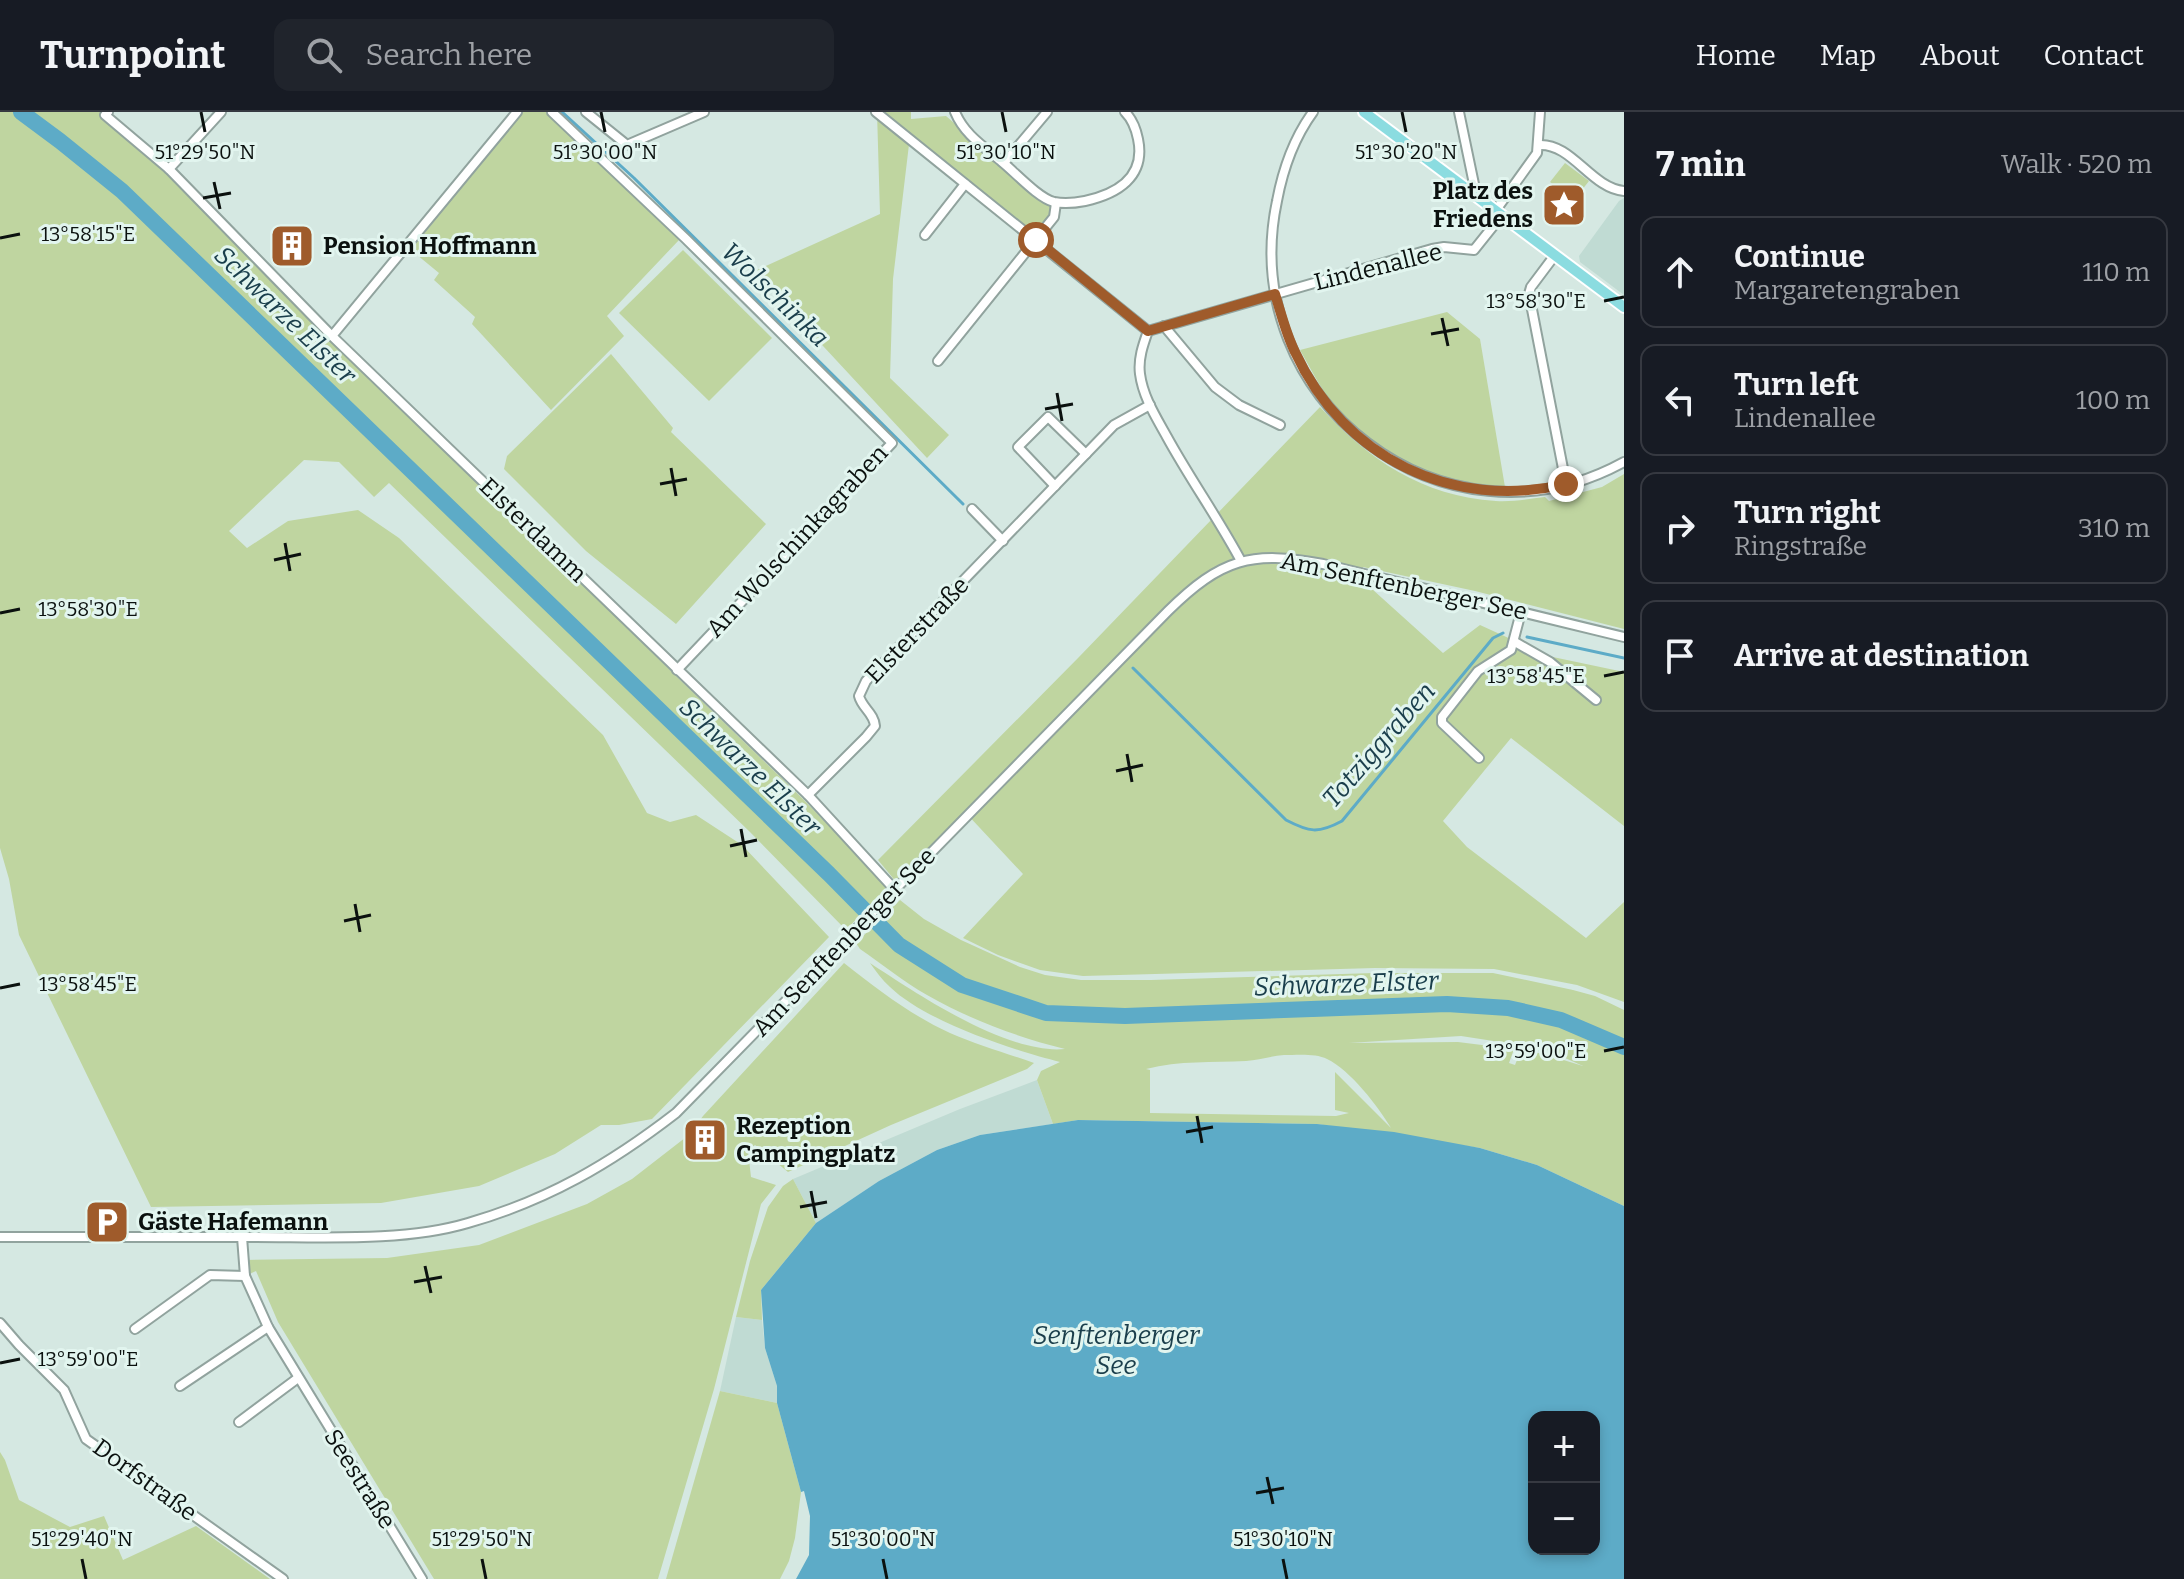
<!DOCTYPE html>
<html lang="en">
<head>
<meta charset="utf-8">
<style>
	:root { --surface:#171b24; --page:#20242c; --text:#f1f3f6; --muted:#9ea1a6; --line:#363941 }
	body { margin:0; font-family:Bitter,serif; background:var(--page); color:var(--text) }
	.controls { position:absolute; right:24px; bottom:24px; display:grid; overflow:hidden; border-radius:16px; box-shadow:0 4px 12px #0003 }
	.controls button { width:72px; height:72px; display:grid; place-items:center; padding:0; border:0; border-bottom:2px solid var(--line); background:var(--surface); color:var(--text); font:40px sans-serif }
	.stop { position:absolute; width:24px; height:24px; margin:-18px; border:6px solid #9f5b2b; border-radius:50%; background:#fff }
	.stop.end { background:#9f5b2b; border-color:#fff; box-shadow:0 2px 8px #0008 }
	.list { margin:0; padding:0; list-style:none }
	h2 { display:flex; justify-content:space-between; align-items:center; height:104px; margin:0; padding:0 32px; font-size:34px }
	h2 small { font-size:26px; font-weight:400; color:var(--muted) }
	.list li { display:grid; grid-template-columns:52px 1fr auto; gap:24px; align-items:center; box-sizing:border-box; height:112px; margin:0 16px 16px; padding:0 16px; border:2px solid var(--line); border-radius:16px }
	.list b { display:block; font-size:30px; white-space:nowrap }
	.list p { margin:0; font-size:26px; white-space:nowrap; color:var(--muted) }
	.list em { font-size:26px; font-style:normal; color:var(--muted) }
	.icon { flex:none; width:44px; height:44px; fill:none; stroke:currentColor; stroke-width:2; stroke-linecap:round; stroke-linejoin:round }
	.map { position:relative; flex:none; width:1624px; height:1467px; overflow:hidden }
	header { display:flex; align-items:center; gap:48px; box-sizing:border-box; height:112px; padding:0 40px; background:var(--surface); border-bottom:2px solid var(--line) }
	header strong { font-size:38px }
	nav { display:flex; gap:44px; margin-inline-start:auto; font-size:28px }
	.search { width:560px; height:72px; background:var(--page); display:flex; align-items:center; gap:20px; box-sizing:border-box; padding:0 28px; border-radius:16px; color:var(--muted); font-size:30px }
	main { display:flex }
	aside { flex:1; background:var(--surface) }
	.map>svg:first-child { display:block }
	.built { fill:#c0dbd3 }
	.green { fill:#bfd5a0; fill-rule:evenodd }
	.water { fill:#5dabc7; fill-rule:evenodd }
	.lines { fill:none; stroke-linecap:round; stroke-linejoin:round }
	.stream { stroke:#5dabc7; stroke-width:3 }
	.river { stroke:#5dabc7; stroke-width:16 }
	.minor-casing { stroke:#91a39e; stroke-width:12 }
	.major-casing { stroke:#fff; stroke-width:14 }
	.minor { stroke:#fff; stroke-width:8 }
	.major { stroke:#8bdce0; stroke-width:10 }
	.route { stroke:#9f5b2b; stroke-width:10 }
	.ticks { fill:none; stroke:#0b110f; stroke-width:3 }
	.labels { text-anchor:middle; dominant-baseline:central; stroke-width:6; stroke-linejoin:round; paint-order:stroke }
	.poi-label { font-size:24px; font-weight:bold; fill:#0b110f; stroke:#e2f5ef; text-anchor:start }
	.street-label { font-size:24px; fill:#0b110f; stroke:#e2f5ef }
	.water-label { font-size:26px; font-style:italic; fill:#1a3e4b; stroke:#e2f5ef }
	.ticks-label { font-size:20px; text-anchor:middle; fill:#0b110f; stroke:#e2f5ef; stroke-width:6; stroke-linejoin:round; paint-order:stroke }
</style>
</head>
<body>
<header>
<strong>Turnpoint</strong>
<div class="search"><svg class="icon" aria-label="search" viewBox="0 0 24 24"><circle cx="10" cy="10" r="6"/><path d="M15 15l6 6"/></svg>Search here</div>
<nav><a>Home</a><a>Map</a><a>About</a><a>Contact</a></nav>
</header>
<main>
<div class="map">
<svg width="1624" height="1467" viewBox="0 0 1624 1467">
	<rect width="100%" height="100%" fill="#d5e8e2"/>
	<g class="built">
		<path d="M1624,86V183L1580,150L1579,144L1619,89Z"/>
		<path d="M1037,968L1053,1012L980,1023L937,1038L879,1069L816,1111L793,1067L960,997Z"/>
		<path d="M736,1205L762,1208L765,1236L777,1274V1291L720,1279Z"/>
	</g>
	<g class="green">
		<path d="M0,0H101L169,57L332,224L674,562L804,688L887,775L846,818L750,720L389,371L374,385L339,350L304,348L229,419L247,436L288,409L358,398L399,426L603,623L647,701L670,710L696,703L742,733L829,825L652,1007L619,1013H601L555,1042L479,1074L381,1091L151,1095L19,823L9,767L0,736Z"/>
		<path d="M521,0H546L679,128L607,204L624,224L551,298L472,212L475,205L434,168L439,161L411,138Z"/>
		<path d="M877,0H911V7L946,4L1050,94L1049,103L1036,120H1033L910,24L893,167L890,266L949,323L927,346L772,179L757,158L880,102Z"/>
		<path d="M1565,51L1589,69L1574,88L1550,70Z"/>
		<path d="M683,138L772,226L709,289L619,201Z"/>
		<path d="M1447,200L1480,227L1505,375C1442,372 1384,347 1340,300C1323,282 1312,259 1300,238Z"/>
		<path d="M611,242L673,316L671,320L766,412L676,512L586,439L504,357L507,344Z"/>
		<path d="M1320,295C1369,348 1422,384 1496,389C1512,390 1529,387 1545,385L1549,389L1602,375L1624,362V517L1475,479L1363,455L1362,468L1443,541L1480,513L1548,544L1624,560V714L1511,626L1443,709L1467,735L1586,826L1624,790V890L1577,873L1494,857L1375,856L1083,864L1040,858L998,843L963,826L1023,762L965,700L897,771L878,748L1079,545Z"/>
		<path d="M900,788L924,807L961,828L1020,855L1045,863L1081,868H1151L1374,861H1493L1573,878L1595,884L1624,898V1094L1537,1053L1480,1036L1317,1012L1078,1008L1053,1012L1037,968L1041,959L1060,950C1012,938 925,909 890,875C882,868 876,859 870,851C917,882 1008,943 1065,937C1017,925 971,908 927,883C904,870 882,852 860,837L856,831ZM1461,924L1545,937L1583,954L1544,942L1521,938L1515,953L1509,951L1514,937L1458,930L1349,931ZM1284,943C1296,943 1316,941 1327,947C1350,958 1378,994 1391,1016L1335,960V998L1349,1001L1336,1004L1150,1001V958L1146,957C1180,948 1212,951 1246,949C1259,948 1271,944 1284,943Z"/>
		<path d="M844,851C878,878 911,903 950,921C977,933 1006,941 1034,951L1027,957L891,1013L788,1060L755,1033L748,1039L751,1065L776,1073L761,1092L714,1277L658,1467H434L278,1210L256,1159L245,1164L244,1148L387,1146L479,1133L587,1092L632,1067L690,1022L703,1004Z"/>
		<path d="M793,1067L816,1111L761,1178L762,1208L736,1205L750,1149L768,1095L783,1074Z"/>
		<path d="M720,1279L777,1291L801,1380L795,1426L789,1449L780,1467H666Z"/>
		<path d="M0,1340L5,1348L19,1388L70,1415L104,1404L123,1448L196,1414L270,1467H0Z"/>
	</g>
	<path class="water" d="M1078,1008L1317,1012L1394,1020L1480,1036L1537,1053L1624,1094V1467H796L809,1443L810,1404L804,1379L801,1380L777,1291V1274L765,1236L761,1178L816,1111L879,1069L937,1038L980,1023ZM1534,1305H1594V1437H1534Z"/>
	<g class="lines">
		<g class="stream">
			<path d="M562,0L634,66L963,392"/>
			<path d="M1527,525L1624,546"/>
			<path d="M1133,556L1286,708C1309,720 1318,722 1342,709L1493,526L1503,521"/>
		</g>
		<path class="river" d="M21,0L60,29L122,79L829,762L899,833L962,873L1046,901L1125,904L1447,892L1508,896L1561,908L1624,935"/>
		<g class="minor-casing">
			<g id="minor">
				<path d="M108,0L105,3L169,57L332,224L808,683L896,779"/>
				<path d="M552,0L686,127L892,331L677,558"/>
				<path d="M586,0L627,33L704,0"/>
				<path d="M876,0L1148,219"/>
				<path d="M955,0C964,22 983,34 1001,49C1015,60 1038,86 1054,90C1064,92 1075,91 1085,89C1117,82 1146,65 1138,27C1136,17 1132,7 1125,0"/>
				<path d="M1313,0C1294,26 1283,57 1277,89C1235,287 1444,449 1624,350"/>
				<path d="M1459,0L1474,72L1471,79"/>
				<path d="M1539,33C1572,31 1591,76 1624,79"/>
				<path d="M1004,51L1047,0"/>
				<path d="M169,57L221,0"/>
				<path d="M1496,98L1537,41L1540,0"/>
				<path d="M925,123L965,72"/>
				<path d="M1555,143L1531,175L1529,182L1566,372"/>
				<path d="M1164,214L1215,275L1239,293L1280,313"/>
				<path d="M1148,219L1432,137L1444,135L1474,138L1502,103"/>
				<path d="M1148,219C1143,233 1138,247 1140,262C1143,285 1156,305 1167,325C1190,367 1218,406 1241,449"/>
				<path d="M332,224L517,0"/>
				<path d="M938,249L1054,105L1056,91"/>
				<path d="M1055,374L1018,335L1048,305L1086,342"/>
				<path d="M972,397L1003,429"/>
				<path d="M1515,530L1550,550L1596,588"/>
				<path d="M1479,646L1442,611V605L1478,559L1511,538L1521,500"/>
				<path d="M808,683L866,625L875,614C874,601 862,596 859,584L866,569L1114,313L1150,293"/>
				<path d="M0,1125C85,1125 170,1125 256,1125C322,1125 404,1130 468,1111C548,1088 610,1052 676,1001L1168,499C1221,447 1251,438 1323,452L1624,525"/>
				<path d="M242,1125L245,1164L268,1215L422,1467"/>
				<path d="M0,1211L19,1233L64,1278L86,1327L283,1467"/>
				<path d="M135,1217L210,1163L245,1164"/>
				<path d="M180,1274L268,1215"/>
				<path d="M239,1310L298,1266"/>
			</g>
		</g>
		<g class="major-casing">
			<path id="major" d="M1364,0L1624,195"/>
		</g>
		<use href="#minor" class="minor"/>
		<use href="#major" class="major"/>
	</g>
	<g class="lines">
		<path class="route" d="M1036,128L1148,219L1275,182C1281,201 1286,222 1295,240C1344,346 1452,399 1566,372"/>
	</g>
	<path class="ticks" d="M201,0L205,20M601,0L605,20M1002,0L1006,20M1402,0L1406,20M214,70L220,97M203,86L231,81M0,126L20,122M1604,189L1624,185M1442,206L1448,234M1431,222L1459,217M1057,281L1062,309M1045,297L1073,292M671,356L676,384M660,372L687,367M285,431L290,459M274,448L301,442M0,501L20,497M1604,564L1624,560M1127,642L1132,670M1116,659L1143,653M741,717L746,745M730,734L757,728M355,792L360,820M344,809L371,803M0,876L20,872M1604,939L1624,935M1197,1004L1202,1031M1186,1020L1213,1015M811,1079L816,1106M800,1095L827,1090M425,1154L431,1181M414,1170L442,1165M0,1251L20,1247M1267,1365L1273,1392M1256,1381L1284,1376M82,1447L86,1467M482,1447L486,1467M883,1447L887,1467M1283,1447L1287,1467"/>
	<defs>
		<g id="sight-square" transform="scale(2.3)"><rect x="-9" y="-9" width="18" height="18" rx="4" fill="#9f5b2b" stroke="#e2f5ef"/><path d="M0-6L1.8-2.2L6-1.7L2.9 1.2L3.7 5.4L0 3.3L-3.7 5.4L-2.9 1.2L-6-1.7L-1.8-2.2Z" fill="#fff"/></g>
		<g id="building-square" transform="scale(2.3)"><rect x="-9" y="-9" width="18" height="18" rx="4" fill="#9f5b2b" stroke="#e2f5ef"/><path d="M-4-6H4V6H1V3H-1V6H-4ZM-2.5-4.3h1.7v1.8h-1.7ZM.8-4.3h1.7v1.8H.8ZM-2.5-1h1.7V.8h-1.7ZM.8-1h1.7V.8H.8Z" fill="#fff"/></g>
		<g id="parking-square" transform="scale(2.3)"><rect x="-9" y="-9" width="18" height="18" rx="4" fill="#9f5b2b" stroke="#e2f5ef"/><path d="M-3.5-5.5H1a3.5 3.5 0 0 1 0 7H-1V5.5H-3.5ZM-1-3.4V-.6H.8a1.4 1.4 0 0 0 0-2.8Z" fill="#fff"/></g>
	</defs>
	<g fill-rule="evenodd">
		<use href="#sight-square" x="1564" y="93"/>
		<use href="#building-square" x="292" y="134"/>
		<use href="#building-square" x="705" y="1028"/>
		<use href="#parking-square" x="107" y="1110"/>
	</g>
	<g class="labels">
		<g class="poi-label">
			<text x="1533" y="79" text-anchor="end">Platz des<tspan x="1533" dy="28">Friedens</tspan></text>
			<text x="323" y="134">Pension Hoffmann</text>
			<text x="736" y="1014">Rezeption<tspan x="736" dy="28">Campingplatz</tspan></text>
			<text x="138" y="1110">Gäste Hafemann</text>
		</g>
		<g class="street-label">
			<text transform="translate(1378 155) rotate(-14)">Lindenallee</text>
			<text transform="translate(533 418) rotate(44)">Elsterdamm</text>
			<text transform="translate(797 429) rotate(-47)">Am Wolschinkagraben</text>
			<text transform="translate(1404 474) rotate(12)">Am Senftenberger See</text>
			<text transform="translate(917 518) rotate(-46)">Elsterstraße</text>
			<text transform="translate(844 830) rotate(-46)">Am Senftenberger See</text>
			<text transform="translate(360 1367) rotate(58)">Seestraße</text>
			<text transform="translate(145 1368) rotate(36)">Dorfstraße</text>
		</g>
		<g class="water-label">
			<text transform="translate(775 183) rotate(44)">Wolschinka</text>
			<text transform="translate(285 203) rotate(44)">Schwarze Elster</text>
			<text transform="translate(1379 633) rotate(-49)">Totziggraben</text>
			<text transform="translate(750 655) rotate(44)">Schwarze Elster</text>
			<text transform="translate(1346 872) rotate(-2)">Schwarze Elster</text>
			<text x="1116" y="1223">Senftenberger<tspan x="1116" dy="30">See</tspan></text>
		</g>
	</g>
	<g class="ticks-label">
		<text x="205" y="47">51°29'50"N</text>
		<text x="605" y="47">51°30'00"N</text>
		<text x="1006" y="47">51°30'10"N</text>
		<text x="1406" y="47">51°30'20"N</text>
		<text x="88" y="129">13°58'15"E</text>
		<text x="1536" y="196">13°58'30"E</text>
		<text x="88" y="504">13°58'30"E</text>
		<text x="1536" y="571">13°58'45"E</text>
		<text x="88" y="879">13°58'45"E</text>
		<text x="1536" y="946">13°59'00"E</text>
		<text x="88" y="1254">13°59'00"E</text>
		<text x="82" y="1434">51°29'40"N</text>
		<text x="482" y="1434">51°29'50"N</text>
		<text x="883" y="1434">51°30'00"N</text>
		<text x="1283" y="1434">51°30'10"N</text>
	</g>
</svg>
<div class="controls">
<button>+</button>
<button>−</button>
</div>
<div class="stop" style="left:1036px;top:128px"></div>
<div class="stop end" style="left:1566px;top:372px"></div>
</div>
<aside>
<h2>7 min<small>Walk · 520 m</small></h2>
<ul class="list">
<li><svg class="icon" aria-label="ahead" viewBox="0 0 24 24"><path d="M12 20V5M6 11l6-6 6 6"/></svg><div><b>Continue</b><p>Margaretengraben</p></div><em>110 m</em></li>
<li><svg class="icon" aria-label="left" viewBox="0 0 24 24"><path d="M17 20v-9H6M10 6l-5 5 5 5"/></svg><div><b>Turn left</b><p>Lindenallee</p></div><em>100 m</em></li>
<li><svg class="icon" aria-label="right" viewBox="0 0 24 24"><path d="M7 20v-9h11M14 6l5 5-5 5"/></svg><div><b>Turn right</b><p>Ringstraße</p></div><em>310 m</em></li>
<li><svg class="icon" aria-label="arrive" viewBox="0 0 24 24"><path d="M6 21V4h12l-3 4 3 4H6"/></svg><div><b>Arrive at destination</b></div></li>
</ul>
</aside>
</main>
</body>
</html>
